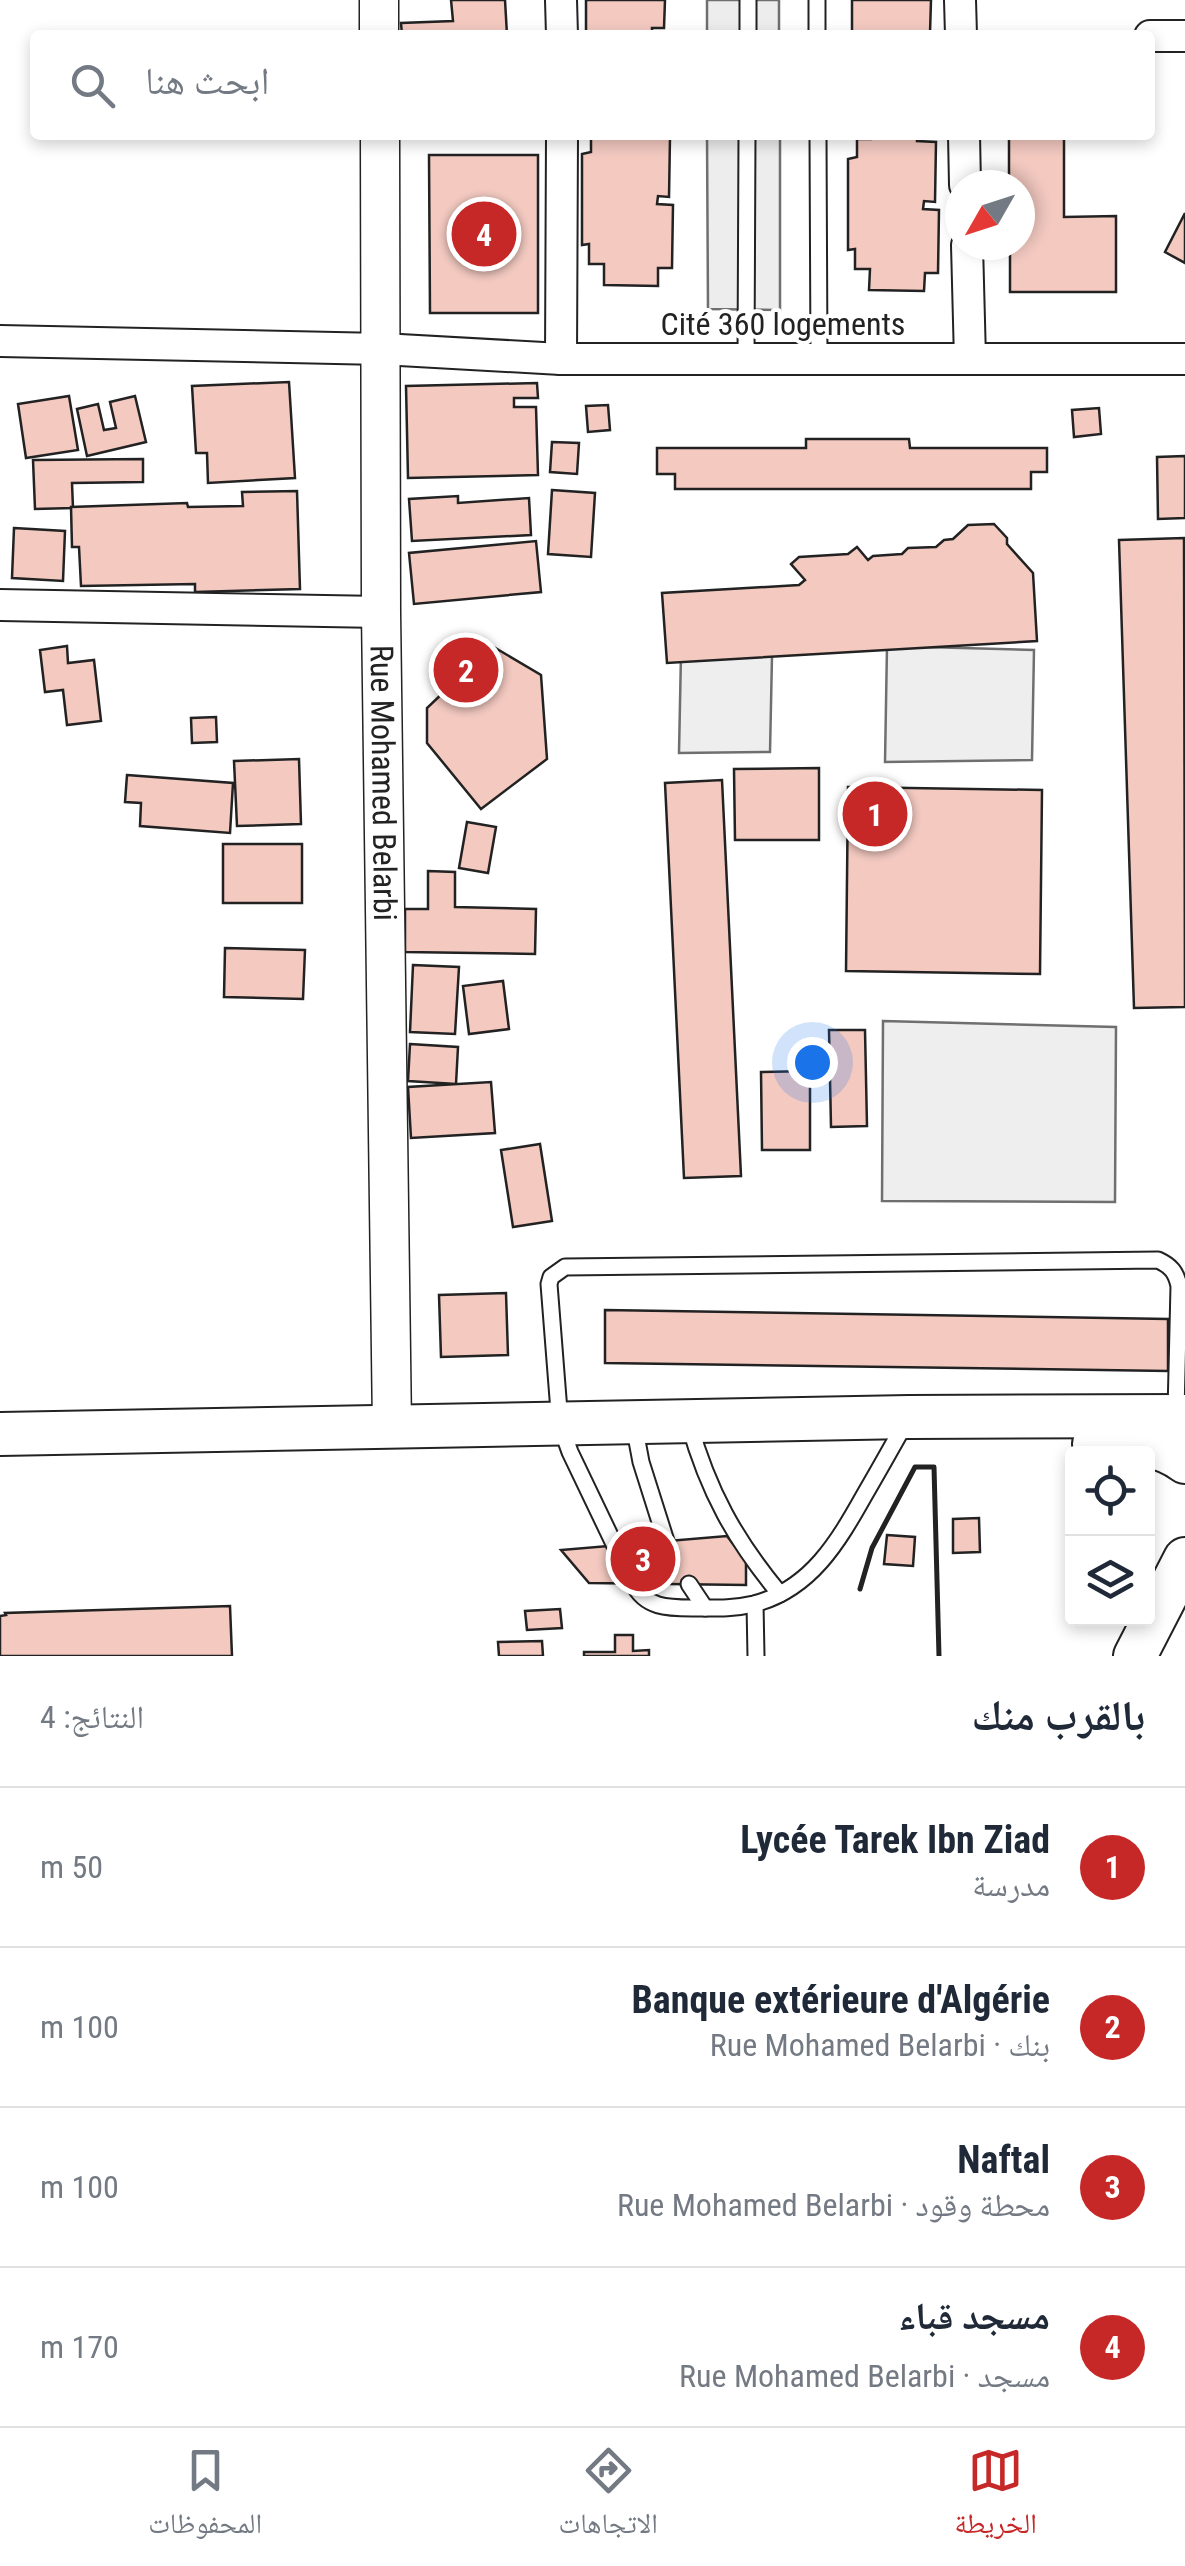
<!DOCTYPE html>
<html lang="ar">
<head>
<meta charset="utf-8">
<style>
	:root { --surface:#fff; --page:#f2f2f3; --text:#1f2937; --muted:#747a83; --line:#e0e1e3; --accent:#c62828 }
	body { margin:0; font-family:"Roboto Condensed","Noto Naskh Arabic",sans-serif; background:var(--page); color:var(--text); direction:rtl }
	.controls { position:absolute; right:30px; bottom:30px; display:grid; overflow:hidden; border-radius:10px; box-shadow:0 5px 15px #0003 }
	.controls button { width:90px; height:90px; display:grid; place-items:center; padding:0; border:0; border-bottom:2px solid var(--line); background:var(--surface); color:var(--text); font:50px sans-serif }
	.compass { position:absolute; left:945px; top:170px; width:90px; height:90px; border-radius:50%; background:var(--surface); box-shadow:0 5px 15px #0003; rotate:231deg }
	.you { position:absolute; left:812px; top:1062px; width:35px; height:35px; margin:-25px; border:8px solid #fff; border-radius:50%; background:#1a73e8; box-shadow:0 0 0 15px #1a73e833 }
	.badge { display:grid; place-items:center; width:65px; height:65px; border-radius:50%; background:var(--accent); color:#fff; font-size:32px; font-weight:700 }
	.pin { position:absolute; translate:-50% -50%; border:5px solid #fff; box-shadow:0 2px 10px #0006 }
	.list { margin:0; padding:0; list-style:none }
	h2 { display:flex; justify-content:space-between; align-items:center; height:130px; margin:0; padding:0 40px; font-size:42px }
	h2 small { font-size:32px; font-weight:400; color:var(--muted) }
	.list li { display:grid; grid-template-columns:65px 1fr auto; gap:30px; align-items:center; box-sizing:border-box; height:160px; padding:0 40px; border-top:2px solid var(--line) }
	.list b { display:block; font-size:38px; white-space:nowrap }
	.list p { margin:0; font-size:32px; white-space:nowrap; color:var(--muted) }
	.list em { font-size:32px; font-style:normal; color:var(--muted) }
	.icon { flex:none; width:55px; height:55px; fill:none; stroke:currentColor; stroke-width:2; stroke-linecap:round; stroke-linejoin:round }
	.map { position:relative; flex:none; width:1185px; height:1656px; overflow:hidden; direction:ltr }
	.search { position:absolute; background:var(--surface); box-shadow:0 5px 15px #0003; left:30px; right:30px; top:30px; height:110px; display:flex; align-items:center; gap:25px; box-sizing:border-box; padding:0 35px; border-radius:10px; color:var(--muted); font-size:38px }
	.sheet { height:770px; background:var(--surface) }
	nav { display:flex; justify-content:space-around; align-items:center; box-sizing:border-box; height:140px; border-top:2px solid var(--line); background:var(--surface); font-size:28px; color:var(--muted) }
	nav a { display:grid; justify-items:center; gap:5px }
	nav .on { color:var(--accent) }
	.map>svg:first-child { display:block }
	.green { fill:#eee; stroke:#6f6f6f; stroke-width:2.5 }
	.parking { fill:#ededed; stroke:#6f6f6f; stroke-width:2.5 }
	.building { fill:#f3c9c0; stroke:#222; stroke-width:2.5 }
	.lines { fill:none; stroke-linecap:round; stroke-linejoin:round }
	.service-casing { stroke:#222; stroke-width:19 }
	.minor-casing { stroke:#222; stroke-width:34 }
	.tertiary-casing { stroke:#222; stroke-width:41 }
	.secondary-casing { stroke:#222; stroke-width:46 }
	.service { stroke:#fff; stroke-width:15 }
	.minor { stroke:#fff; stroke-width:30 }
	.tertiary { stroke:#fff; stroke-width:38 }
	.secondary { stroke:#fff; stroke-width:42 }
	.wall { stroke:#222; stroke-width:5 }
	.labels { text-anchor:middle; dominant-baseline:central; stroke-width:8; stroke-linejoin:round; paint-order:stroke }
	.street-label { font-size:32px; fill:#222; stroke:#fff }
</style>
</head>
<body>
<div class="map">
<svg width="1185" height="1656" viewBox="0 0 1185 1656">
	<rect width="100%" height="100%" fill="#fff"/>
	<g class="green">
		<path d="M682,604L773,609L770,752L679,753Z"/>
		<path d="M887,646L1034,650L1032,760L885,762Z"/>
		<path d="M883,1021L1116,1027L1115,1202L882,1201Z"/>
	</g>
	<g class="parking">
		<rect x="707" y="0" width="72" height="35"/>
		<path d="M707,135H780V310L708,309Z"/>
	</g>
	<g class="building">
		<path d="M451,0H505L507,35H402L401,23L453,21Z"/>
		<path d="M586,0H665L664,28H652V35H586Z"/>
		<path d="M852,0H931L930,33H918V35H852Z"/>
		<path d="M591,135L670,137L669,197L658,196L657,204L673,205L672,268H658V286L604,285V264H589V244L582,245V154L591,152Z"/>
		<path d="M871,135H917V141L936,142L935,202L924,201L923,209L939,210L938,273H925L924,291L869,290L870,269H855V249L848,250V159L857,157V139H871Z"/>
		<path d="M1009,135H1125V138H1064V217L1116,216V292H1010V245H1020V185H1009Z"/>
		<path d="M429,155H538V313H430Z"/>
		<path d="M1185,213V263L1165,252Z"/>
		<path d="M289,382L295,478L208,483L207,453H196L192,386Z"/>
		<path d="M537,383L538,398H514V407H536L538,475L408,478L406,386Z"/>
		<path d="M69,396L78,450L26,458L18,404Z"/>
		<path d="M135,396L146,442L87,456L77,409L98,404L104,430L116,428L110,402Z"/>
		<path d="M608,405L610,430L588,432L586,406Z"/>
		<path d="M1099,408L1101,434L1074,437L1072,410Z"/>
		<path d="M806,439H909L910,448H1047V472H1031V489H675V474H657V448H806Z"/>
		<path d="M552,442L579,443L577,474L550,472Z"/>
		<path d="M1185,456V518L1158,519L1157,457Z"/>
		<path d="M143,459V482L72,483L73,508L35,509L33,460Z"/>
		<path d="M552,490L595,493L591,557L548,554Z"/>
		<path d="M297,491L300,589L195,592V584L81,586L79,547H72L71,507L187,503L188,507L243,506L242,492Z"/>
		<path d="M458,496V503L529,498L531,535L412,541L409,499Z"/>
		<path d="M994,524L1007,538V544L1033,573L1037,641L667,663L662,593L799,585L805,580L791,564L799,557L848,554L857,547L868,560L873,556L902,554L908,548L936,547L944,540L953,539L968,525Z"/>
		<path d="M14,528L65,531L63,581L12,578Z"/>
		<path d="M1184,538L1185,1007L1134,1008L1119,540Z"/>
		<path d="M536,541L541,592L414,604L409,553Z"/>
		<path d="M67,646L68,663L94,660L101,721L67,725L63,690L45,692L40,650Z"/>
		<path d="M492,646L541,675L547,759L481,809L427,743V708Z"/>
		<path d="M216,717L217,742L192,743L191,718Z"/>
		<path d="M299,759L301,824L237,826L234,761Z"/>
		<path d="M819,768V840H735L734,769Z"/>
		<path d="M127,775L233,783L230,833L140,826L141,803L125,802Z"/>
		<path d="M722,780L741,1176L684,1178L665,783Z"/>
		<path d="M848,787L1042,790L1040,974L846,971Z"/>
		<path d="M467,822L496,827L488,873L459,868Z"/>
		<rect x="223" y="844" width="79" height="59"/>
		<path d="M428,871L455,872V907L536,909L535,954L405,952V909H428Z"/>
		<path d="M225,948L305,950L303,999L224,997Z"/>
		<path d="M413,965L459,967L455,1034L410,1032Z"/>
		<path d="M503,981L509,1029L469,1034L463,986Z"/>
		<path d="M829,1030H865L867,1126L831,1127Z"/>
		<path d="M410,1044L458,1047L456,1084L408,1081Z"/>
		<path d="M810,1071V1150H762L761,1072Z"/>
		<path d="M491,1082L495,1133L411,1138L408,1087Z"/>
		<path d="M540,1144L552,1221L513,1227L501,1150Z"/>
		<path d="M506,1293L508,1355L441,1357L439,1295Z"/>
		<path d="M605,1310L1168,1319V1371L605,1363Z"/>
		<path d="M979,1518L980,1552L953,1553V1519Z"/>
		<path d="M887,1535L915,1537L913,1566L884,1564Z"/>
		<path d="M727,1536L746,1561V1585L589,1583L561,1550Z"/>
		<path d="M230,1606L232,1656H0V1616L6,1615L5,1613Z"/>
		<path d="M560,1609L562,1628L527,1630L525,1611Z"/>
		<path d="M615,1635H633V1651L649,1650V1656H584V1652H615Z"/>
		<path d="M542,1641L543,1656H499L498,1642Z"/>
	</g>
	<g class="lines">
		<g class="service-casing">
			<g id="service">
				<path d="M817,0V35"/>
				<path d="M748,35V0"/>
				<path d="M818,135L819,359"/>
				<path d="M746,359L747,135"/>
				<path d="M689,1423C708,1491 735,1540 780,1594"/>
				<path d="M634,1425L641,1462L666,1541"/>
				<path d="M615,1546L570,1452L560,1424L549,1284L551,1277L565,1267L1158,1260C1171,1266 1176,1272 1179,1286L1176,1412"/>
				<path d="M633,1583C645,1608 668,1608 692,1608C713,1608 733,1609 754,1604C811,1589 838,1542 865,1494C879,1470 893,1445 907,1420"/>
				<path d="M689,1584L705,1608"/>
				<path d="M755,1604L756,1656"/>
			</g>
		</g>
		<g class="minor-casing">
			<g id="minor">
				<path d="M561,0L562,35"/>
				<path d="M960,0L961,35"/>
				<path d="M1150,36H1185"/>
				<path d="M964,135L965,185"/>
				<path d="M967,245L970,359"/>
				<path d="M0,341L382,349L561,359H1185"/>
				<path d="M561,359L562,135"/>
				<path d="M0,605L381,612"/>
			</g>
		</g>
		<g class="tertiary-casing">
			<g id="tertiary">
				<path d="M379,0V35"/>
				<path id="s1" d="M380,135L381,612L392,1428"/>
			</g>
		</g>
		<g class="secondary-casing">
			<g id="secondary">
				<path d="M0,1434L909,1417L1185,1416"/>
				<path d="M1094,1444C1128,1445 1156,1440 1185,1462"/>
				<path d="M1135,1656L1185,1559"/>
			</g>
		</g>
		<use href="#service" class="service"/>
		<use href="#minor" class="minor"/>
		<use href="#tertiary" class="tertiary"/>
		<use href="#secondary" class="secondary"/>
		<path class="wall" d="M860,1589L872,1548L915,1467H934L939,1656"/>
	</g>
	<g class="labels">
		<g class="street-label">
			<text x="783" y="324">Cité 360 logements</text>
			<text stroke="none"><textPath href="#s1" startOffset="648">Rue Mohamed Belarbi</textPath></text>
		</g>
	</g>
</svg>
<div class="controls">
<button><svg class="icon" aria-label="locate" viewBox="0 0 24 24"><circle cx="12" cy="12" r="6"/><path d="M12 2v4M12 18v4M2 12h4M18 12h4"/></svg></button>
<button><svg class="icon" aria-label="layers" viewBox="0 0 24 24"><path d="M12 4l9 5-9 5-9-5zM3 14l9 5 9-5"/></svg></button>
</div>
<svg class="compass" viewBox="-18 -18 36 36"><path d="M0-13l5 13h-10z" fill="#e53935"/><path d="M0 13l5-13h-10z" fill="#747a83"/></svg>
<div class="you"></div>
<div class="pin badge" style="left:875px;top:814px">1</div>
<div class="pin badge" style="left:466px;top:670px">2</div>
<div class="pin badge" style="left:643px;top:1559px">3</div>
<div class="pin badge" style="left:484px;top:234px">4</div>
<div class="search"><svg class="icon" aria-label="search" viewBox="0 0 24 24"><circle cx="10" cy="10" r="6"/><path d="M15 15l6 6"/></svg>ابحث هنا</div>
</div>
<section class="sheet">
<h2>بالقرب منك<small>النتائج: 4</small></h2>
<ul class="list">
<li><span class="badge">1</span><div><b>Lycée Tarek Ibn Ziad</b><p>مدرسة</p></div><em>50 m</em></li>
<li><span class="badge">2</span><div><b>Banque extérieure d'Algérie</b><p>بنك · Rue Mohamed Belarbi</p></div><em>100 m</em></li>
<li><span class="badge">3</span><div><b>Naftal</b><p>محطة وقود · Rue Mohamed Belarbi</p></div><em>100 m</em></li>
<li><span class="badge">4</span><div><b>مسجد قباء</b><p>مسجد · Rue Mohamed Belarbi</p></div><em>170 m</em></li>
</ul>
</section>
<nav>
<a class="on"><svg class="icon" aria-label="map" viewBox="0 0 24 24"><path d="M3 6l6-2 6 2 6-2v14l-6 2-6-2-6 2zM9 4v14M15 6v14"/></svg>الخريطة</a>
<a><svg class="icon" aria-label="directions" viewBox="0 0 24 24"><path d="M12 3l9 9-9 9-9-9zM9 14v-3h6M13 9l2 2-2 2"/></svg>الاتجاهات</a>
<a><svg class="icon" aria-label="saved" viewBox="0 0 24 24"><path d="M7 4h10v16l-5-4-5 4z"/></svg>المحفوظات</a>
</nav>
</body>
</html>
